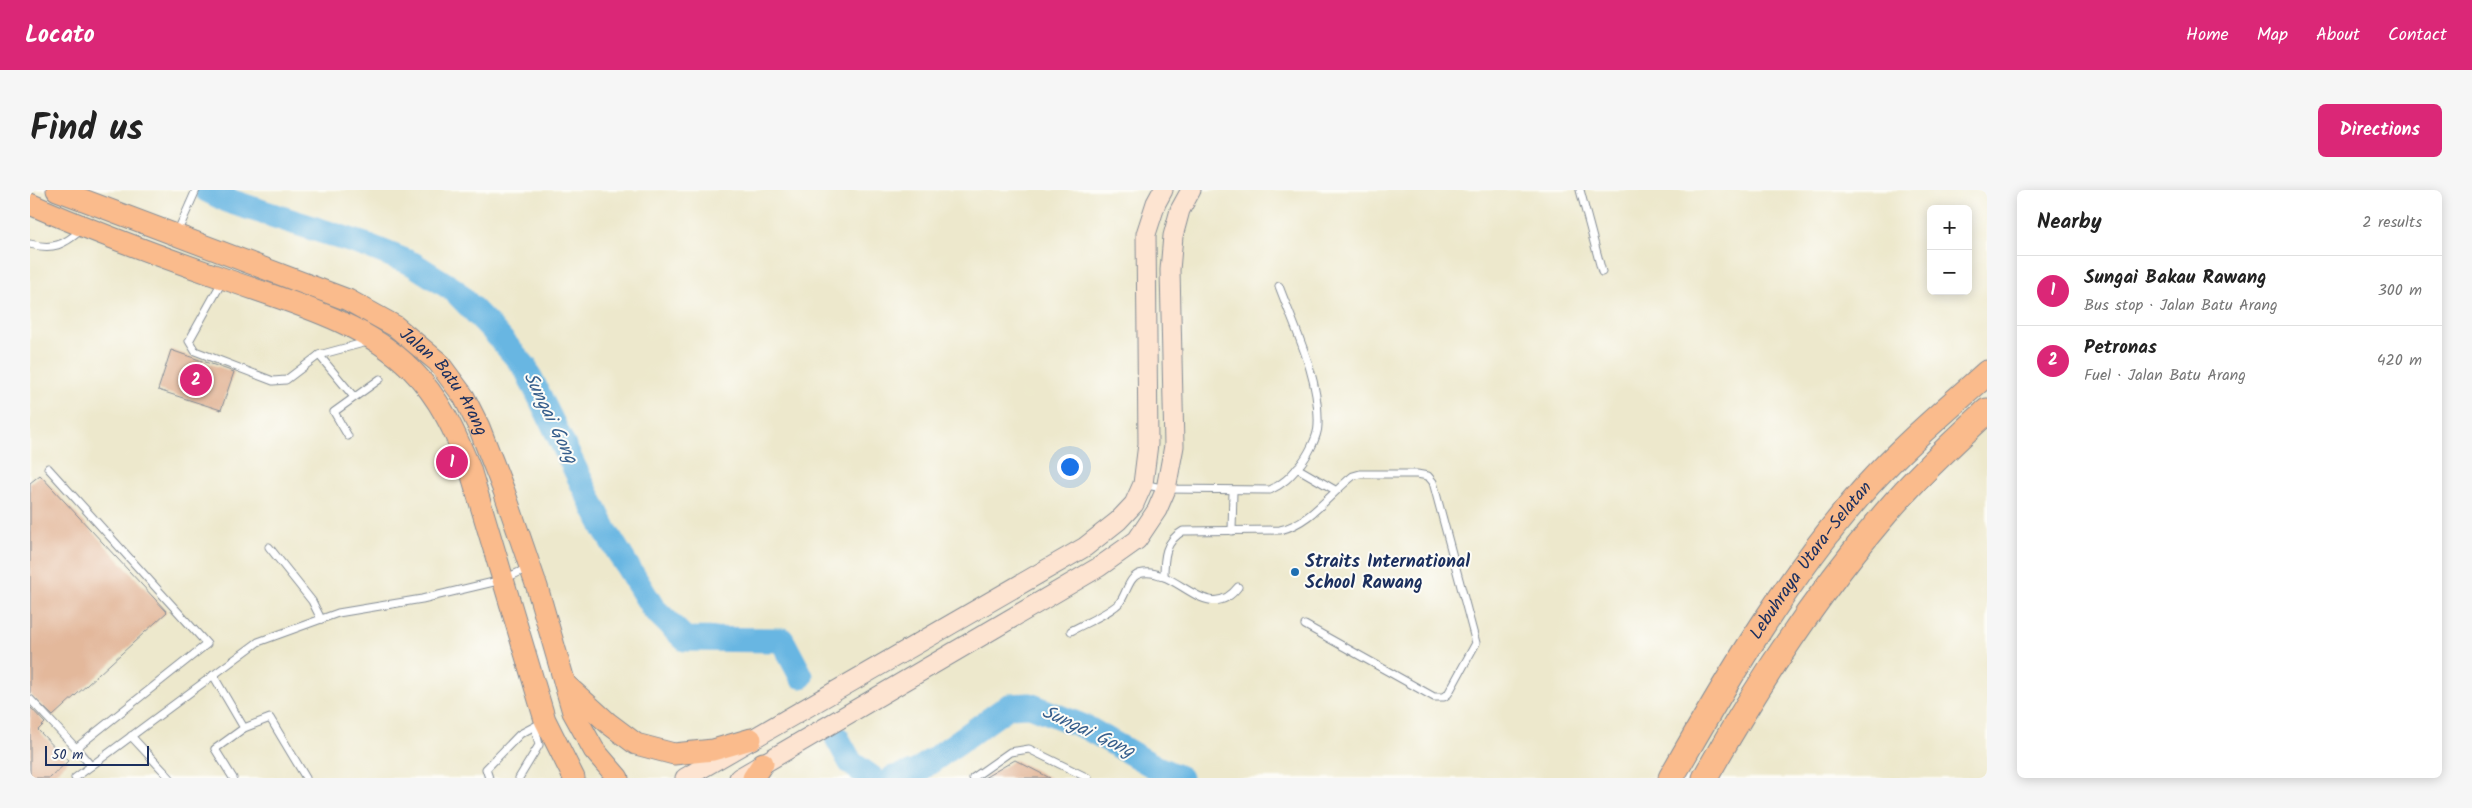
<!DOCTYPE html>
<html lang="en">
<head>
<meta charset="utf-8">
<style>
	:root { --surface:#fff; --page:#f6f6f6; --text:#222; --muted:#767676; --line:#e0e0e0; --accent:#db2777 }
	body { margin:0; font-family:Kalam,sans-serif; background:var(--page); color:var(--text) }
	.controls { position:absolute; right:15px; top:15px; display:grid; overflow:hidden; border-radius:8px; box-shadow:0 2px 12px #0003 }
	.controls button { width:45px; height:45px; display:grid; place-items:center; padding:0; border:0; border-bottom:1px solid var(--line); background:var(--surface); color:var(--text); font:25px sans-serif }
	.scale { position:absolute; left:15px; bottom:12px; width:104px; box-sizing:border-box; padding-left:5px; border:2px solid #1b2f5e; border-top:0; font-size:14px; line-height:18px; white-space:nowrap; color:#1b2f5e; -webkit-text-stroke:4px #fdfcf7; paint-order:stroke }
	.you { position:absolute; left:1039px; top:276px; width:18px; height:18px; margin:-12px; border:4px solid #fff; border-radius:50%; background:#1a73e8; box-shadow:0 0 0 8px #1a73e833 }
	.badge { display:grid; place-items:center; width:32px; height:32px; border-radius:50%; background:var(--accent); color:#fff; font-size:16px; font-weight:700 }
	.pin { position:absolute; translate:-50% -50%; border:2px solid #fff; box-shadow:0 1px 5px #0006 }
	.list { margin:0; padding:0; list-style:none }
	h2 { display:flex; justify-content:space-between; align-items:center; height:65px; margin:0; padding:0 20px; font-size:21px }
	h2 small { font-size:16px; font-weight:400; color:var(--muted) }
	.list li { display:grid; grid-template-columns:32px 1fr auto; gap:15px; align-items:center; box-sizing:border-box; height:70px; padding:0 20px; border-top:1px solid var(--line) }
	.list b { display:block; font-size:19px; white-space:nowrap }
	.list p { margin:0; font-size:16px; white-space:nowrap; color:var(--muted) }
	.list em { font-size:16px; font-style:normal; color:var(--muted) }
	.map { position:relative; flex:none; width:1957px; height:588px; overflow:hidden; border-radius:8px }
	header { display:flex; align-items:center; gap:30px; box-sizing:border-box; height:70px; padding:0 25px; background:var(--accent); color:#fff }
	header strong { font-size:24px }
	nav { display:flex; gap:28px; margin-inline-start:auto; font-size:18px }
	.intro { display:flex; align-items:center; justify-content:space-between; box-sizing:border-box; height:120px; padding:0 30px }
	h1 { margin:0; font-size:35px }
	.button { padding:12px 22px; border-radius:8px; background:var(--accent); color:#fff; font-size:18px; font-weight:700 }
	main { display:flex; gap:30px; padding:0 30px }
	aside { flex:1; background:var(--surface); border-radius:8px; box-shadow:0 2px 12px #0003 }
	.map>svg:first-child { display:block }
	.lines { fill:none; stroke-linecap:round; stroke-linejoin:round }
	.river { stroke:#68b6e2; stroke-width:25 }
	.building { fill:#e3b89b }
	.lane-casing { stroke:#848c95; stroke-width:9 }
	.secondary-casing { stroke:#848c95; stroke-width:21 }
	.primary-casing { stroke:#848c95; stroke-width:23 }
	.highway-casing { stroke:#848c95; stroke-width:27 }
	.lane { stroke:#fff; stroke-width:7 }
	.secondary { stroke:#fde4d1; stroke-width:19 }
	.primary { stroke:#fabb8c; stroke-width:21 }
	.highway { stroke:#fabb8c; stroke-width:25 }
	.poi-dot { fill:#1f6fb2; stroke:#fdfcf7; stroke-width:2 }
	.labels { text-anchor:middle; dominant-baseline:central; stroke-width:4; stroke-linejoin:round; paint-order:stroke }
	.street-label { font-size:18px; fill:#1b2f5e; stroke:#fdfcf7 }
	.poi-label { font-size:18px; font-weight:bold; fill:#1b2f5e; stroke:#fdfcf7; text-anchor:start }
	.water-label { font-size:19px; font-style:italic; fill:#365e8c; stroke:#fdfcf7 }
</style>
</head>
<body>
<header>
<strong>Locato</strong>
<nav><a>Home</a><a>Map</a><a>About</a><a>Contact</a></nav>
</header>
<div class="intro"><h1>Find us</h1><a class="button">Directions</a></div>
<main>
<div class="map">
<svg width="1957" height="588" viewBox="0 0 1957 588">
	<rect width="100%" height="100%" fill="#fdfcf7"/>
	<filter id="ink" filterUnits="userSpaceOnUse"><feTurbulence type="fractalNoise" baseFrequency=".02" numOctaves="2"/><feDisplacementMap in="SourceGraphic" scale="10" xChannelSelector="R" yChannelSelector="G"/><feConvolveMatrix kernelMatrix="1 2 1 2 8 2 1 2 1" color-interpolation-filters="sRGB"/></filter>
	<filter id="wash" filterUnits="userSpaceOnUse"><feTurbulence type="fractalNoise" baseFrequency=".0096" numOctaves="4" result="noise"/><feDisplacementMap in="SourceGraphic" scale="20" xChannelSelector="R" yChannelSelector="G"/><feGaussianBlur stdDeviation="1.12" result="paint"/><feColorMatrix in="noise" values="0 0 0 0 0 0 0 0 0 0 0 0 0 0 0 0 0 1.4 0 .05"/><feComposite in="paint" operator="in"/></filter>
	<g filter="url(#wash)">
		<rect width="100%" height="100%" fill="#ede8cc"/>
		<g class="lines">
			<g class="river">
				<path d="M177,0L199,11L341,57L383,74L424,100L462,139L495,177L575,340L623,418L655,449L752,450L771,486"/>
				<path d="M807,548L821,573L842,588"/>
				<path d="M863,588L886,582L979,516L1000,515L1057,538L1127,578L1150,588"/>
			</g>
		</g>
		<g id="blocks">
			<g class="building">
				<path d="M141,160L204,182L191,220L128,200Z"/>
				<path d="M10,285L137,422L23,526L0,504V293Z"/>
				<path d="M0,517L15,533L8,540L38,571L20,588H0Z"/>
				<path d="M985,570L1020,588H954Z"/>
			</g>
		</g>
	</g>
	<g filter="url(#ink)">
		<use href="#blocks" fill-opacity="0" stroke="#848c95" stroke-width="1"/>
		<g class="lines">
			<g class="lane-casing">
				<g id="lane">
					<path d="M1550,0L1572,82"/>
					<path d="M147,43L166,0"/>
					<path d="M0,54C23,60 34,55 51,40"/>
					<path d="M193,90L159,151L165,161L243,191L256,190L289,165L337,152"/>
					<path d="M289,165L324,207"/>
					<path d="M318,246L304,222L350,189"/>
					<path d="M18,278L177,454L46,558L61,576"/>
					<path d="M1267,278L1305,300"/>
					<path d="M1113,294L1136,299L1240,300C1253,294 1260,287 1269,276C1277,267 1288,247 1288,235C1290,188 1265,139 1249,96"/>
					<path d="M1202,341L1203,301"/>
					<path d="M239,357L282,411L291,429"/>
					<path d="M1134,387C1134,367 1135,351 1153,341L1250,340C1279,334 1300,304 1323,286L1330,284H1387L1398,286L1403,292L1446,453L1418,504L1414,507H1404L1275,435"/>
					<path d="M1041,441C1053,434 1082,422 1090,412C1097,403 1099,384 1113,383C1147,378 1178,436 1208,397"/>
					<path d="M183,485L214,538L185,559L203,588"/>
					<path d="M0,509L46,558"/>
					<path d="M214,538L240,528L276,588"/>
					<path d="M101,546L140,588"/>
					<path d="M45,588L228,452L308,423L392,409L472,390L498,378"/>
					<path d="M459,588L456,579L490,544L513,532"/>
					<path d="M489,588L509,555L505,537"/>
					<path d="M943,588L980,562L999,559L1058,588"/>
				</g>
			</g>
			<g class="secondary-casing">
				<g id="secondary">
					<path d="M655,588L1055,357L1088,331L1104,314L1113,294L1118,254L1116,44L1126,13L1133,0"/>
					<path d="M709,588L1069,377L1107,350L1127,320L1136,299L1144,256L1140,80L1143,46L1150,20L1161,0"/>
				</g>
			</g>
			<g class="primary-casing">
				<g id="primary">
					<path id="s1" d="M27,0L318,110L365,136L408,172L434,207L449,237L474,301L507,397L543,522L564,560L588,588"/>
					<path d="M0,14C63,42 129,66 195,89C256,111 334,131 381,179C410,208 425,242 440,279L515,530L544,588"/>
					<path d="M535,494L578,533L606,554L644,564L683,560L721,549"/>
					<path d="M723,588L733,573"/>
				</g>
			</g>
			<g class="highway-casing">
				<g id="highway">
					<path id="s2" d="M1641,588C1698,487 1761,382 1838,295C1874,255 1917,219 1957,183"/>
					<path d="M1675,588C1727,495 1786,405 1855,324C1886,287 1922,254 1957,221"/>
				</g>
			</g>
			<use href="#lane" class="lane"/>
			<use href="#secondary" class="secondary"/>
			<use href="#primary" class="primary"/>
			<use href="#highway" class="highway"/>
		</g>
	</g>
	<circle class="poi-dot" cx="1265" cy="382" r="5"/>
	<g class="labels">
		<g class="street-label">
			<text stroke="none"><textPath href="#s1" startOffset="440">Jalan Batu Arang</textPath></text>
			<text stroke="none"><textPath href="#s2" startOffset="259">Lebuhraya Utara–Selatan</textPath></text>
		</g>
		<g class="poi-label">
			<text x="1275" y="372">Straits International<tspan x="1275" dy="21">School Rawang</tspan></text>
		</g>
		<g class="water-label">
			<text transform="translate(520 228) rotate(64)">Sungai Gong</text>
			<text transform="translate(1058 542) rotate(25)">Sungai Gong</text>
		</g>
	</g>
</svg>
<div class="controls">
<button>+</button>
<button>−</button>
</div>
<div class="scale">50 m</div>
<div class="you"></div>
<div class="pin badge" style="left:422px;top:272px">1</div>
<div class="pin badge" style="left:166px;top:190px">2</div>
</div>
<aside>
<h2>Nearby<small>2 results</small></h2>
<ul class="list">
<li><span class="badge">1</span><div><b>Sungai Bakau Rawang</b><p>Bus stop · Jalan Batu Arang</p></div><em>300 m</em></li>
<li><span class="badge">2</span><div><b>Petronas</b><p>Fuel · Jalan Batu Arang</p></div><em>420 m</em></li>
</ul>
</aside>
</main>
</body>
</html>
